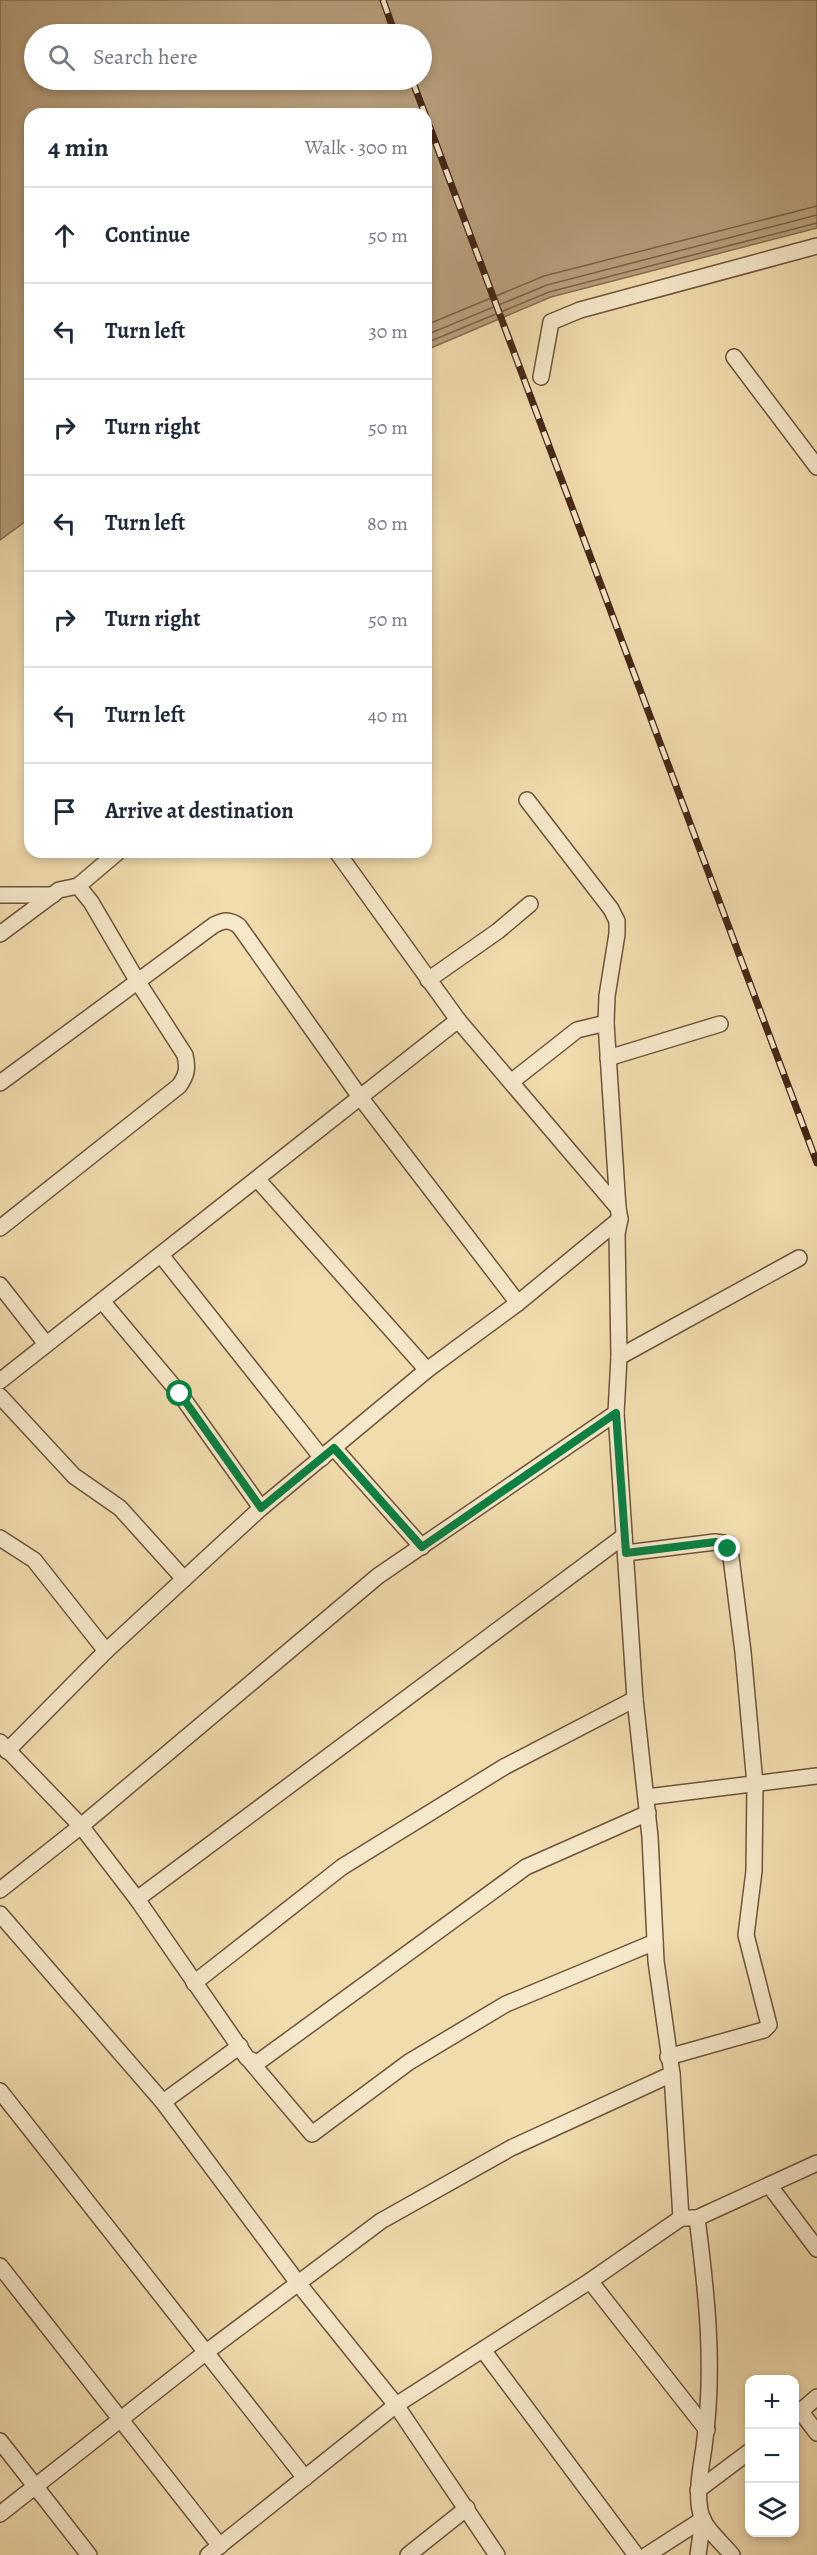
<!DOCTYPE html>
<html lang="en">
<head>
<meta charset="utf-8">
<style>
	:root { --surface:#fff; --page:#f2f2f3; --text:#1f2937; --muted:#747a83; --line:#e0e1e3 }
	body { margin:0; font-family:Alegreya,serif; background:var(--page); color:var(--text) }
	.controls { position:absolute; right:18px; bottom:18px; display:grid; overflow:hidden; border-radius:12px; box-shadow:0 3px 9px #0003 }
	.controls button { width:54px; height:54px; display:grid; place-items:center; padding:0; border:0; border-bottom:2px solid var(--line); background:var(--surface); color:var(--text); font:30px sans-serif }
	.stop { position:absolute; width:18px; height:18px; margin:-14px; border:4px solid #0b8043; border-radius:50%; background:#fff }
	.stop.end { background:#0b8043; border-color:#fff; box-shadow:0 2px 6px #0008 }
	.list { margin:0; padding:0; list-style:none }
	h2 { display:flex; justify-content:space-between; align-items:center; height:78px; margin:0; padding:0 24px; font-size:26px }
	h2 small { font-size:20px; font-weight:400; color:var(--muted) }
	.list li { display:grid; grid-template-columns:39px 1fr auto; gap:18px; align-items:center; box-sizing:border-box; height:96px; padding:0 24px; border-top:2px solid var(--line) }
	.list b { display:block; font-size:22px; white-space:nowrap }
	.list em { font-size:20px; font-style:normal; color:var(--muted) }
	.icon { flex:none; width:33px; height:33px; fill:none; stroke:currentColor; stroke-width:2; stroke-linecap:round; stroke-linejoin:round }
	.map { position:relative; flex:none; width:817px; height:2555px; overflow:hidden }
	.search { position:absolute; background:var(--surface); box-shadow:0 3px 9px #0003; left:24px; top:24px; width:408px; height:66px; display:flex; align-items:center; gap:15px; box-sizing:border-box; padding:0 21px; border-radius:33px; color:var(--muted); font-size:22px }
	.panel { position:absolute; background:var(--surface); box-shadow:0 3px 9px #0003; left:24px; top:108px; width:408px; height:750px; border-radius:18px }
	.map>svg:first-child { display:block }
	.water { fill:#b69e7a; stroke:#886e52; stroke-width:1.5; fill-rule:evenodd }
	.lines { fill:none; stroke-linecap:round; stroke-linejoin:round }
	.shore { stroke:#7d6248; stroke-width:1.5 }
	.street-casing { stroke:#6f543c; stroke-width:18 }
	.street { stroke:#f6e8ca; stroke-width:15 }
	.rail-casing { stroke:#442716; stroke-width:7 }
	.rail { stroke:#f6e8ca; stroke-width:4.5; stroke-dasharray:14; stroke-linecap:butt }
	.route { stroke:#0b8043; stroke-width:8 }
</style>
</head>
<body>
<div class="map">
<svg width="817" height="2555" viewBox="0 0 817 2555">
	<rect width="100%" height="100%" fill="#f1dcae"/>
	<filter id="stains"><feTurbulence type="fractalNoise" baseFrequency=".00333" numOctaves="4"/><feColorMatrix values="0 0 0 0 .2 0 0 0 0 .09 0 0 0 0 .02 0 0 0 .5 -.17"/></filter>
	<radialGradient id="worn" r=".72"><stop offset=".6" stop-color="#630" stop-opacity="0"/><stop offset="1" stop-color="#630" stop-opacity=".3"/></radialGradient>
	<path class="water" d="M0,0H817V228L551,297L426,350V114H30V518L0,540ZM34,34H422V80H34Z"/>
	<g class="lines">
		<g class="shore">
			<path d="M426,325L544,276L817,206"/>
			<path d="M426,335L547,285L817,215"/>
			<path d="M426,343L549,292L817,223"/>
		</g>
		<g class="street-casing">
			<g id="street">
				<path d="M734,357L817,467"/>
				<path d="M541,377L551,322L580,310L817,246"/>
				<path d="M527,800L611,909L617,921V934L607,996L606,1023L618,1208L620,1219L617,1234L619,1357L616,1413L635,1699L650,1837L656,1961L672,2074L681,2218H697C707,2295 715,2370 704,2447C701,2468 694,2500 703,2520C709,2532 723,2544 732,2555"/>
				<path d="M337,852L458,1020L618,1208"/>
				<path d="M78,886L118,852"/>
				<path d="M0,895H53"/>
				<path d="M0,934L59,890L78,886L91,902L138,982L185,1055C188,1068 187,1075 179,1086L0,1228"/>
				<path d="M428,980L498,931L530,904"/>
				<path d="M608,1058L720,1024"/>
				<path d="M511,1082L577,1030L606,1023"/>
				<path d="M0,1083L214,925C224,920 229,919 239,926L360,1097L518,1303"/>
				<path d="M258,1180L427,1370"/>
				<path d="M161,1255L322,1458"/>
				<path d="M0,1285L46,1344"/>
				<path d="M102,1301L180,1394L261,1508"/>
				<path d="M619,1357L799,1258"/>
				<path d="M0,1381L458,1020"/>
				<path d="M0,1396L74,1476L120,1508L184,1579"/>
				<path d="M334,1448L422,1547"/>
				<path d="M0,1538L34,1560L106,1651"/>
				<path d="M626,1553L715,1542L723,1543L731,1557L743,1652L755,1784L754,1871L746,1935L769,2025L764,2030L668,2057"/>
				<path d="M0,1742L81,1826L137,1899L247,2058L257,2063L526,1867L648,1813"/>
				<path d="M7,1751L106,1651L261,1508L427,1370L518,1303L620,1219"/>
				<path d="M647,1797L817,1776"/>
				<path d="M0,1890L81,1826L378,1576L616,1413"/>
				<path d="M137,1899L624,1536"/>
				<path d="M0,1914L163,2102L298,2283L396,2405L497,2555"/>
				<path d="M194,1983L342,1867L504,1767L635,1699"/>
				<path d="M251,2062L312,2134L409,2062L506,2004L655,1942"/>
				<path d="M0,2091L305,2478"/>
				<path d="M163,2102L240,2046"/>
				<path d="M769,2185L817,2249"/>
				<path d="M697,2218L817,2163"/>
				<path d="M0,2266L220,2546"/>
				<path d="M590,2281L707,2430"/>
				<path d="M483,2350L636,2555"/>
				<path d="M801,2412L817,2433"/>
				<path d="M794,2417L817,2397"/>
				<path d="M0,2441L89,2555"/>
				<path d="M698,2490L750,2451"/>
				<path d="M0,2514L205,2353L381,2221L511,2148L672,2074"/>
				<path d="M208,2555L396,2405L590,2281L681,2218"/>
				<path d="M408,2555L467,2508"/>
				<path d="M647,2555L703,2519"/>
				<path d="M698,2555L703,2519"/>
			</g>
		</g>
		<use href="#street" class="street"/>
		<g class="rail-casing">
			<g id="rail">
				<path d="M383,0L395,34"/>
				<path d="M412,80L425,114"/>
				<path d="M426,117L817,1163"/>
			</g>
		</g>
		<use href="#rail" class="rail"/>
	</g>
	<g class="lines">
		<path class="route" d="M180,1394L261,1508L334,1448L422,1547L616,1413L626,1553L715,1542L723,1543L728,1549"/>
	</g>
	<rect width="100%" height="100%" filter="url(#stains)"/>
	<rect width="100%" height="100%" fill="url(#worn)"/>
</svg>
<div class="controls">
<button>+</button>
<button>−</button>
<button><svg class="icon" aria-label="layers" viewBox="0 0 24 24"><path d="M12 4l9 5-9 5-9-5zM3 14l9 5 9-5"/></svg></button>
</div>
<div class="stop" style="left:180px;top:1394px"></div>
<div class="stop end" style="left:728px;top:1549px"></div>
<div class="search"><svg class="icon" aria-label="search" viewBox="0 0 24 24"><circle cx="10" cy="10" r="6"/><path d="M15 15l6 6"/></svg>Search here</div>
<section class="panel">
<h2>4 min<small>Walk · 300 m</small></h2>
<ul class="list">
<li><svg class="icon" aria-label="ahead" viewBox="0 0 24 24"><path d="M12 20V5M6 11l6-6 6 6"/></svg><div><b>Continue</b></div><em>50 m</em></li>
<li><svg class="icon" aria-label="left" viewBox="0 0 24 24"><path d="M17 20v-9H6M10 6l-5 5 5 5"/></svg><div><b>Turn left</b></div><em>30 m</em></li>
<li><svg class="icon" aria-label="right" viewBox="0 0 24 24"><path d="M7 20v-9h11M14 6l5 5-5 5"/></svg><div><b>Turn right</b></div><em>50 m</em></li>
<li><svg class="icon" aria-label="left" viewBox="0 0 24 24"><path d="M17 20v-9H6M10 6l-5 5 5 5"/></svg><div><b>Turn left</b></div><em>80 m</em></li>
<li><svg class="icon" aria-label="right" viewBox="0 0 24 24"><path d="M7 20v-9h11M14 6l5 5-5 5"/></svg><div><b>Turn right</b></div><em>50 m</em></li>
<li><svg class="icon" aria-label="left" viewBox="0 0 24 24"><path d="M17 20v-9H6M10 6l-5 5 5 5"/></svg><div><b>Turn left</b></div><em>40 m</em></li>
<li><svg class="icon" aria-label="arrive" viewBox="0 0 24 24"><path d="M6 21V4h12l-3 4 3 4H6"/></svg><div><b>Arrive at destination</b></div></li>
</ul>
</section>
</div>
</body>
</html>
